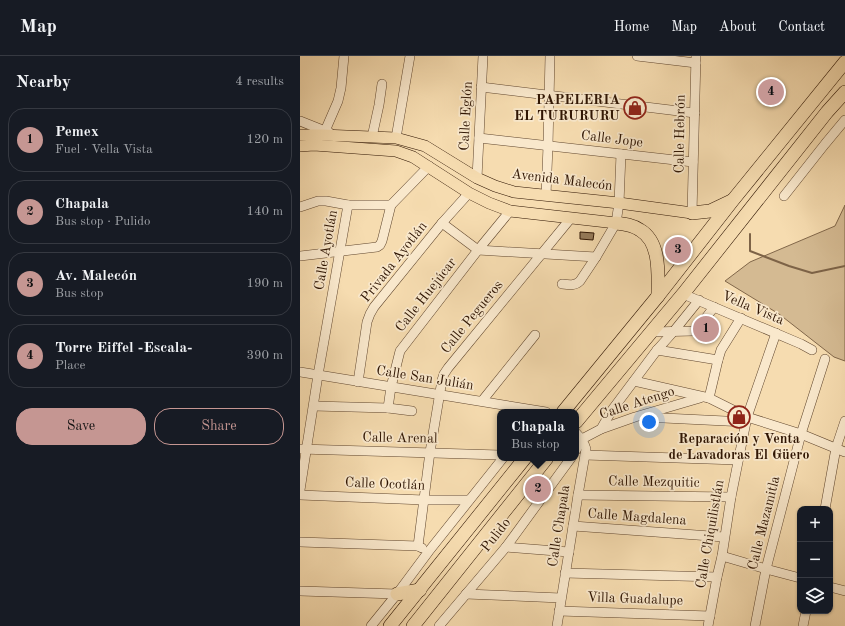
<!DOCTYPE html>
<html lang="en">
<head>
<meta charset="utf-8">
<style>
	:root { --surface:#171b24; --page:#20242c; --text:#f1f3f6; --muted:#9ea1a6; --line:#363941; --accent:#c59692 }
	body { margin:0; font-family:"Old Standard TT",serif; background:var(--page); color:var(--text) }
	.controls { position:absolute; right:12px; bottom:12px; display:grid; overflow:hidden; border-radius:8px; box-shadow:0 1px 3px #0004 }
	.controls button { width:36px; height:36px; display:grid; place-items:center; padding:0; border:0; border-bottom:1px solid var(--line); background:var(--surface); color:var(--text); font:20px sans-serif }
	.you { position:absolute; left:349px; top:366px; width:14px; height:14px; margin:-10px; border:3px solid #fff; border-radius:50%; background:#1a73e8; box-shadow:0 0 0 6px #1a73e833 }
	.badge { display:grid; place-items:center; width:26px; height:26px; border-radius:50%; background:var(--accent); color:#111; font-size:13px; font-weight:700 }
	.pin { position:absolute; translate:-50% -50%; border:2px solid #fff; box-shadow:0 1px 4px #0006 }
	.popup { position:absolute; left:197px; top:353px; width:82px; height:52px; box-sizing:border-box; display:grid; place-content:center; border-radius:8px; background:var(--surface); filter:drop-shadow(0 1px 3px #0005); font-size:13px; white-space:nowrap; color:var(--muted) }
	.popup b { font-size:15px; color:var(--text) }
	.popup::after { content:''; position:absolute; left:50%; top:100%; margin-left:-8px; border:8px solid transparent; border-top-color:var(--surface) }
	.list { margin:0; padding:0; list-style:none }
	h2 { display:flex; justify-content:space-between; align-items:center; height:52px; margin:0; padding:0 16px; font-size:17px }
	h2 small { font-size:13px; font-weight:400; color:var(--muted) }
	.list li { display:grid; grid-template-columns:26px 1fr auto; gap:12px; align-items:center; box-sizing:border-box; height:64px; margin:0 8px 8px; padding:0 8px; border:1px solid var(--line); border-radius:16px }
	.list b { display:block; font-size:15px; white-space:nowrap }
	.list p { margin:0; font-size:13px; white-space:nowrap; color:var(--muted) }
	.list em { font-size:13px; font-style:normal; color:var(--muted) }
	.actions { display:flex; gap:8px; padding:12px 16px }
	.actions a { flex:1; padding:9px 0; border:1px solid var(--accent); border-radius:16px; text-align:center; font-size:14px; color:var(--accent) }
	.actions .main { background:var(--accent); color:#111 }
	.icon { flex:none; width:22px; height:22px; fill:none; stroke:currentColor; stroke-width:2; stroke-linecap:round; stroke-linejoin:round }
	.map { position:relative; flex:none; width:545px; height:570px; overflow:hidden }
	header { display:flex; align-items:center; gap:24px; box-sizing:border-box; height:56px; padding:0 20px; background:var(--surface); border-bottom:1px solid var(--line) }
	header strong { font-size:19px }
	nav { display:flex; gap:22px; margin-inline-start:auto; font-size:14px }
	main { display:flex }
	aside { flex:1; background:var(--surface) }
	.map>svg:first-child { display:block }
	.green { fill:#d4ba92; stroke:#81674a }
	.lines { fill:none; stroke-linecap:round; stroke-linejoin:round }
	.stream { stroke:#7d6347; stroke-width:2 }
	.building { fill:#967c5c; stroke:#2e1402 }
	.minor-casing { stroke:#60462e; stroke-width:10 }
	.major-casing { stroke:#2e1402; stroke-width:12 }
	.highway-casing { stroke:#2e1402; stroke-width:14 }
	.minor { stroke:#f9e8cc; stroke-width:9 }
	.major { stroke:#f6dcb0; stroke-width:11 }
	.highway { stroke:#f6dcb0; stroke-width:13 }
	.labels { text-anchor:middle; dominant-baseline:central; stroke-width:3.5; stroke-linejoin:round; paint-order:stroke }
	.poi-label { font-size:14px; font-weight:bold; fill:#2e1402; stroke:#f9e8cc; text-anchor:end }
	.street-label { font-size:14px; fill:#2e1402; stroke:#f9e8cc }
</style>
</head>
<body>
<header>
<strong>Map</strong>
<nav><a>Home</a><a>Map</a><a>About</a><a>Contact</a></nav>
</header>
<main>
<aside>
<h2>Nearby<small>4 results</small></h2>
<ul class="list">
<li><span class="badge">1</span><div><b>Pemex</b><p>Fuel · Vella Vista</p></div><em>120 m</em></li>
<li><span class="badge">2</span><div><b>Chapala</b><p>Bus stop · Pulido</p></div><em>140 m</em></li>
<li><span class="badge">3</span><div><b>Av. Malecón</b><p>Bus stop</p></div><em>190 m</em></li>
<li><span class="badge">4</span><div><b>Torre Eiffel -Escala-</b><p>Place</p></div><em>390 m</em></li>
</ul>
<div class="actions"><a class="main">Save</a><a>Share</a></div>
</aside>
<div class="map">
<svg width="545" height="570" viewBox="0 0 545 570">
	<rect width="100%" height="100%" fill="#f6dcb0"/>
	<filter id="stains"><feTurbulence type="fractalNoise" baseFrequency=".005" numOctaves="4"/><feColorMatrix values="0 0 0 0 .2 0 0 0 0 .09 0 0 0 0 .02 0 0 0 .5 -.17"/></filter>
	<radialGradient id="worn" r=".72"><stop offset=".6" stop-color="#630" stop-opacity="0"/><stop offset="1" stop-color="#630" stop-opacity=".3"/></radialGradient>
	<path class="green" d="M545,149V305L534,301L479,258L425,225L450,206L535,170Z"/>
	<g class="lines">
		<path class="stream" d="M450,178V195L489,210L512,217L545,210"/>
	</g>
	<path class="building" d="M280,176L294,177L293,184L280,183Z"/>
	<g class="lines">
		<g class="minor-casing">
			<g id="minor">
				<path d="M337,0L396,7"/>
				<path d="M181,31L395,57"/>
				<path d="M0,65L25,75L29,76"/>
				<path d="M25,75L38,45L41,32L44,0"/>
				<path d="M72,81L79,49L82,28"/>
				<path d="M96,82L110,0"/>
				<path d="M179,82L393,106"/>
				<path d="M177,122L183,0"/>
				<path d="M246,139L248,90L250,0"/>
				<path d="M484,140L525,88L545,64"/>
				<path d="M0,151L18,145H26L48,149H91"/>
				<path d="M392,157L396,0"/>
				<path d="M142,167L178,194L296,201"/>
				<path d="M0,200L77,191L80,189L82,185L91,149L129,110"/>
				<path d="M262,228C269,229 275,230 280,225L296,201L316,167L319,147L321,98"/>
				<path d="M383,238L501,288L512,294"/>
				<path d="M351,276L393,275L399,271L414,251"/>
				<path d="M357,294L418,304"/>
				<path d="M0,316L246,356"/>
				<path d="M334,325L409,342L447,361L501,378L545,396"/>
				<path d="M58,326L67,266L70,258L74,251L142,167L169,137"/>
				<path d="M409,342L418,304L421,294L441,262"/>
				<path d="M182,345L235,279"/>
				<path d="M14,350L88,352L112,355"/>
				<path d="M88,352L91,331L100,295L178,194L210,155"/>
				<path d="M343,361L446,366"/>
				<path d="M301,373L312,354L357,294L374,275L399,244"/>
				<path d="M0,393L200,399"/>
				<path d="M276,394L282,383L301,373L335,361L400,342"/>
				<path d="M285,399L438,404"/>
				<path d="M0,434L18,319L48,149"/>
				<path d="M0,439L124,444H169"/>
				<path d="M278,439L431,441"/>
				<path d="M525,453L536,392L545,365"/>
				<path d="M273,470L424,481"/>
				<path d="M0,486L118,490L122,492"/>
				<path d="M118,490L130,396L142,324L144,318L148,312L271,162"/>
				<path d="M206,491L269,496"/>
				<path d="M422,500L466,513L500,522"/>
				<path d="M265,517L417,521"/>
				<path d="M530,531L545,535"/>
				<path d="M0,535L97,538"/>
				<path d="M166,538L261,542"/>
				<path d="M259,555L410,560"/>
				<path d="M71,570L97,538L129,495L203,402"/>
				<path d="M139,570L206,491L271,402"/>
				<path d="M257,570L278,439L286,393C284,386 281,382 276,377"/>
				<path d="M408,570L417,521L422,500L431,441L447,361L476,277"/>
				<path d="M455,570L466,513L501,378L525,303"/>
				<path d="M503,570L506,555"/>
			</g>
		</g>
		<g class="major-casing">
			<g id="major">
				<path d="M0,79H22L96,82L125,90L177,122L195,130L214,136L319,147L392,157"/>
				<path d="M0,90L14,89L96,95L113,101L169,137L189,147L210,155L316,167"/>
			</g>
		</g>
		<g class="highway-casing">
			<g id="highway">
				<path d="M392,157L410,155L431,145"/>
				<path d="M316,167C324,168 333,169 340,174C361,186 358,219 358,240"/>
				<path d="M263,356L358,240L433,144L545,6"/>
				<path d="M276,366L383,238L527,56L545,36"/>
				<path d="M97,538L120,534"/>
				<path d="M90,570L225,402"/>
				<path d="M113,570L247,402"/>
			</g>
		</g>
		<use href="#minor" class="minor"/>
		<use href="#major" class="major"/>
		<use href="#highway" class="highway"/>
	</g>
	<defs>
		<g id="shop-ring" transform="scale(1.15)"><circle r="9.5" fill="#f9e8cc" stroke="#8f2418" stroke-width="1.5"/><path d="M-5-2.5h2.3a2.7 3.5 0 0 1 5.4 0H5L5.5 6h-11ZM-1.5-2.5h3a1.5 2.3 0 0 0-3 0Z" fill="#8f2418"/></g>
	</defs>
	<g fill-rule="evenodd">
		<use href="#shop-ring" x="335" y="52"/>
		<use href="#shop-ring" x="439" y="361"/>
	</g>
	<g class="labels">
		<g class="poi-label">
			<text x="320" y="44">PAPELERIA<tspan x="320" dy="16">EL TURURURU</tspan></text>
			<text x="439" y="383" text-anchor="middle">Reparación y Venta<tspan x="439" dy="16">de Lavadoras El Güero</tspan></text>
		</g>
		<g class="street-label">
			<text transform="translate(166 60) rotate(-87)">Calle Eglón</text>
			<text transform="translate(380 78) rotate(-89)">Calle Hebrón</text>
			<text transform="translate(312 83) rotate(7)">Calle Jope</text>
			<text transform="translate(262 124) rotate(7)">Avenida Malecón</text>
			<text transform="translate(26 194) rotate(-80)">Calle Ayotlán</text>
			<text transform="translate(94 206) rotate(-52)">Privada Ayotlán</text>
			<text transform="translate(126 239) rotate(-52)">Calle Huejúcar</text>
			<text transform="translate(453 252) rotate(23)">Vella Vista</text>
			<text transform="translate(172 261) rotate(-51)">Calle Pegueros</text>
			<text transform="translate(125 322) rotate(9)">Calle San Julián</text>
			<text transform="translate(337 347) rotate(-18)">Calle Atengo</text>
			<text transform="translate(100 382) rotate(1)">Calle Arenal</text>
			<text transform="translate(354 426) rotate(1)">Calle Mezquitic</text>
			<text transform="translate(85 428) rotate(2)">Calle Ocotlán</text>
			<text transform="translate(337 461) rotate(4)">Calle Magdalena</text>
			<text transform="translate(464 467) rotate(-76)">Calle Mazamitla</text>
			<text transform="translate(259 470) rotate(-81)">Calle Chapala</text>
			<text transform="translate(410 478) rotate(-80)">Calle Chiquilistlán</text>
			<text transform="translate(196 479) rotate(-52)">Pulido</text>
			<text transform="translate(335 543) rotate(2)">Villa Guadalupe</text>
		</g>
	</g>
	<rect width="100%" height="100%" filter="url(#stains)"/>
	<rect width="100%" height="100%" fill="url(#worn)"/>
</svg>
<div class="controls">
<button>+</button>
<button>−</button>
<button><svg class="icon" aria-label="layers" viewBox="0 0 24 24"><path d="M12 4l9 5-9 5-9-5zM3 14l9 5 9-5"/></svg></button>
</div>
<div class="you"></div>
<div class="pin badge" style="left:406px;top:273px">1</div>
<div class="pin badge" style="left:238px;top:433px">2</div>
<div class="popup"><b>Chapala</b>Bus stop</div>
<div class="pin badge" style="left:378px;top:194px">3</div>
<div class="pin badge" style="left:471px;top:36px">4</div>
</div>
</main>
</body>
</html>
